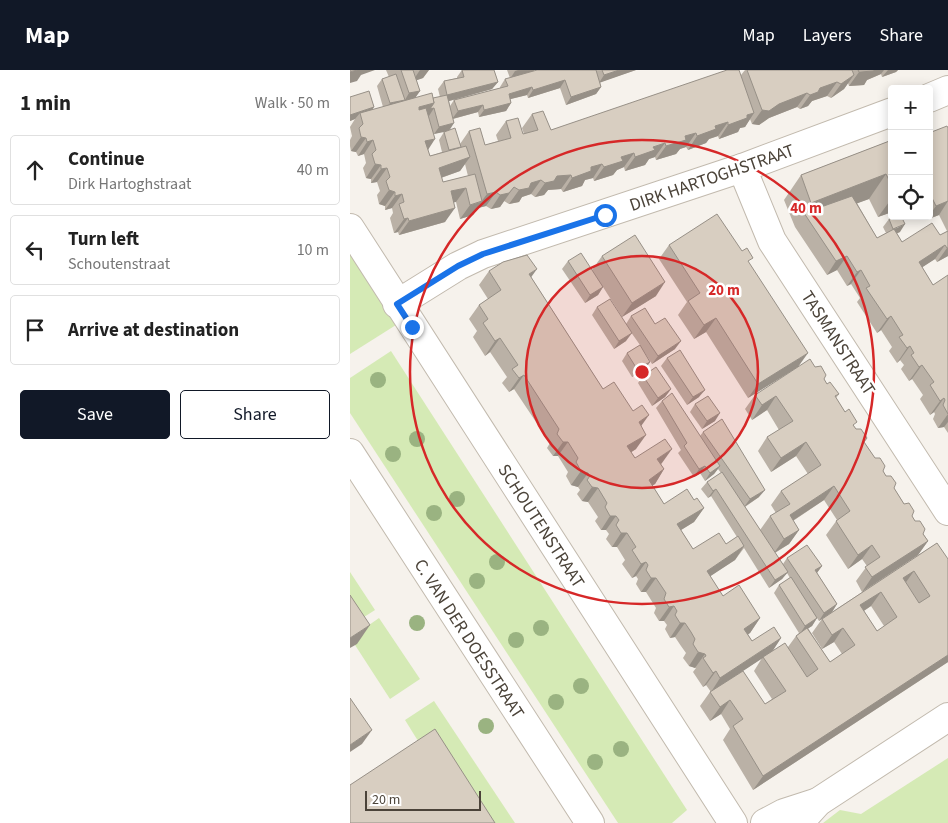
<!DOCTYPE html>
<html lang="en">
<head>
<meta charset="utf-8">
<style>
	:root { --surface:#fff; --page:#f6f6f6; --text:#222; --muted:#767676; --line:#e0e0e0; --accent:#111827 }
	body { margin:0; font-family:"Source Sans 3",sans-serif; background:var(--page); color:var(--text) }
	.controls { position:absolute; right:15px; top:15px; display:grid; overflow:hidden; border-radius:5px; box-shadow:0 2px 12px #0003 }
	.controls button { width:45px; height:45px; display:grid; place-items:center; padding:0; border:0; border-bottom:1px solid var(--line); background:var(--surface); color:var(--text); font:25px sans-serif }
	.scale { position:absolute; left:15px; bottom:12px; width:116px; box-sizing:border-box; padding-left:5px; border:2px solid #4b4339; border-top:0; font-size:14px; line-height:18px; white-space:nowrap; color:#4b4339; -webkit-text-stroke:4px #fff; paint-order:stroke }
	.stop { position:absolute; width:15px; height:15px; margin:-11px; border:4px solid #1a73e8; border-radius:50%; background:#fff }
	.stop.end { background:#1a73e8; border-color:#fff; box-shadow:0 1px 5px #0008 }
	.list { margin:0; padding:0; list-style:none }
	h2 { display:flex; justify-content:space-between; align-items:center; height:65px; margin:0; padding:0 20px; font-size:21px }
	h2 small { font-size:16px; font-weight:400; color:var(--muted) }
	.list li { display:grid; grid-template-columns:32px 1fr auto; gap:15px; align-items:center; box-sizing:border-box; height:70px; margin:0 10px 10px; padding:0 10px; border:1px solid var(--line); border-radius:5px }
	.list b { display:block; font-size:19px; white-space:nowrap }
	.list p { margin:0; font-size:16px; white-space:nowrap; color:var(--muted) }
	.list em { font-size:16px; font-style:normal; color:var(--muted) }
	.actions { display:flex; gap:10px; padding:15px 20px }
	.actions a { flex:1; padding:11px 0; border:1px solid var(--accent); border-radius:5px; text-align:center; font-size:18px; color:var(--accent) }
	.actions .main { background:var(--accent); color:#fff }
	.icon { flex:none; width:28px; height:28px; fill:none; stroke:currentColor; stroke-width:2; stroke-linecap:round; stroke-linejoin:round }
	.map { position:relative; flex:none; width:598px; height:753px; overflow:hidden }
	header { display:flex; align-items:center; gap:30px; box-sizing:border-box; height:70px; padding:0 25px; background:var(--accent); color:#fff }
	header strong { font-size:24px }
	nav { display:flex; gap:28px; margin-inline-start:auto; font-size:18px }
	main { display:flex }
	aside { flex:1; background:var(--surface) }
	.map>svg:first-child { display:block }
	.green { fill:#d5eab5 }
	.lines { fill:none; stroke-linecap:round; stroke-linejoin:round }
	.minor-casing { stroke:#c2baae; stroke-width:30 }
	.tertiary-casing { stroke:#c2baae; stroke-width:30 }
	.minor { stroke:#fff; stroke-width:28 }
	.tertiary { stroke:#fff; stroke-width:28 }
	.tree { fill:#9ab381 }
	.wall { fill:#bab1a6; fill-rule:evenodd }
	.shaded-wall { fill:#979087 }
	.building { fill:#d8cec1; stroke:#979087; fill-rule:evenodd }
	.route { stroke:#1a73e8; stroke-width:6 }
	.ring { fill:none; stroke:#d62828; stroke-width:2.5 }
	.labels { text-anchor:middle; dominant-baseline:central; stroke-width:5; stroke-linejoin:round; paint-order:stroke }
	.street-label { font-size:18px; fill:#4b4339; stroke:#fff }
	.centre { fill:#d62828; stroke:#fff; stroke-width:2.5 }
	.ring-label { font-size:15px; text-anchor:middle; font-weight:bold; fill:#d62828; stroke:#fff; stroke-width:5; stroke-linejoin:round; paint-order:stroke }
</style>
</head>
<body>
<header>
<strong>Map</strong>
<nav><a>Map</a><a>Layers</a><a>Share</a></nav>
</header>
<main>
<aside>
<h2>1 min<small>Walk · 50 m</small></h2>
<ul class="list">
<li><svg class="icon" aria-label="ahead" viewBox="0 0 24 24"><path d="M12 20V5M6 11l6-6 6 6"/></svg><div><b>Continue</b><p>Dirk Hartoghstraat</p></div><em>40 m</em></li>
<li><svg class="icon" aria-label="left" viewBox="0 0 24 24"><path d="M17 20v-9H6M10 6l-5 5 5 5"/></svg><div><b>Turn left</b><p>Schoutenstraat</p></div><em>10 m</em></li>
<li><svg class="icon" aria-label="arrive" viewBox="0 0 24 24"><path d="M6 21V4h12l-3 4 3 4H6"/></svg><div><b>Arrive at destination</b></div></li>
</ul>
<div class="actions"><a class="main">Save</a><a>Share</a></div>
</aside>
<div class="map">
<svg width="598" height="753" viewBox="0 0 598 753">
	<rect width="100%" height="100%" fill="#f6f2ec"/>
	<g class="green">
		<path d="M0,184L46,255L0,284Z"/>
		<path d="M41,281L337,740L322,753H268L0,343V308Z"/>
		<path d="M0,502L25,540L0,556Z"/>
		<path d="M29,548L70,609L40,629L5,575L2,567Z"/>
		<path d="M84,631L165,753H119L55,650Z"/>
		<path d="M598,688V753H473L490,740L511,744Z"/>
	</g>
	<g class="lines">
		<g class="minor-casing">
			<g id="minor">
				<path d="M579,28L598,20"/>
				<path d="M392,98L422,171L598,441"/>
				<path d="M0,158L383,753"/>
				<path d="M47,234L108,196L133,184L392,98L542,42"/>
				<path d="M0,383L240,753"/>
			</g>
		</g>
		<g class="tertiary-casing">
			<g id="tertiary">
				<path d="M415,753L434,743L468,732"/>
				<path d="M449,753L468,732L598,647"/>
			</g>
		</g>
		<use href="#minor" class="minor"/>
		<use href="#tertiary" class="tertiary"/>
	</g>
	<g class="tree">
		<circle cx="28" cy="310" r="8"/>
		<circle cx="67" cy="369" r="8"/>
		<circle cx="43" cy="384" r="8"/>
		<circle cx="107" cy="429" r="8"/>
		<circle cx="84" cy="443" r="8"/>
		<circle cx="147" cy="492" r="8"/>
		<circle cx="127" cy="511" r="8"/>
		<circle cx="67" cy="553" r="8"/>
		<circle cx="191" cy="558" r="8"/>
		<circle cx="166" cy="570" r="8"/>
		<circle cx="231" cy="616" r="8"/>
		<circle cx="206" cy="632" r="8"/>
		<circle cx="136" cy="656" r="8"/>
		<circle cx="271" cy="679" r="8"/>
		<circle cx="245" cy="692" r="8"/>
	</g>
	<g class="wall">
		<path d="M36,0H79L73,8L66,10L70,21L65,28H83L90,27L88,19L94,11L107,8V7L112,0H144L148,12L142,19L99,31L100,36L104,30L150,18V17L155,9L160,8L157,0H184V1L187,0H286L250,12L251,17L246,24L216,35L210,18L178,28L177,25L160,29L161,33L156,41L129,47L128,42L103,49L99,60L110,74L119,61L135,75L148,71L146,65L156,51L173,64H174L172,58L182,44L201,60L391,5L395,0H548L546,2L532,7L531,4L517,10L514,15L499,16L498,13L494,19L481,28L477,26L462,31L458,36L450,39L447,37L419,48L409,55L402,54L400,49L395,57L390,58L388,62L369,69L368,66L359,69L356,73L338,80L336,77L330,79L326,84L306,90L305,87L299,89L295,95L275,101L274,97L267,100L263,105L244,111L243,108L235,110L232,116L213,122L211,119L198,120L194,125L185,127L181,124L172,127L169,132L159,134L154,131L150,137L141,139L136,136L128,138L123,145L110,149L106,132H104L95,152L49,165L48,162L44,163L40,148L43,143L42,138L35,140V136L29,134L27,125L30,121L27,112L21,113V109L16,108L13,98L16,93L14,84L8,86L6,82L1,81L0,76V70L2,66L0,57L5,49L0,51V27L24,37L22,40L33,37L27,16L32,9L39,7ZM95,61L94,62L89,70L92,82L80,86L78,80L84,64ZM115,94L118,106L93,112L91,108L110,101Z"/>
		<path d="M598,58V186L587,192L585,189L572,197L583,215L598,205V363L594,357L588,358L583,349L585,344L584,342L580,345L570,329L573,325L562,309L559,311L551,299L554,295L550,290L547,293L539,281L542,277L531,260L527,263L507,232L510,228L501,214L497,216L487,200L477,205L445,157L434,130L451,105L542,70V142L528,147L519,129L507,133L527,168L536,163L533,157L539,149L550,162L547,163L552,172L590,165L597,161L589,145L576,150L574,146H579V63Z"/>
		<path d="M319,175L399,193L448,297L398,328L356,262L344,269L328,245L337,232L309,189Z"/>
		<path d="M252,186L306,226L272,247L253,217L248,225L235,233L212,199L218,191L242,200Z"/>
		<path d="M139,201L181,207L253,319L291,357L286,379L281,382L285,388L312,393L311,394L314,399L305,414L302,415L314,434L344,430L354,438L344,452L331,460L343,479L376,474L387,467L361,426L358,428L351,419L357,412L371,403L368,399L364,404L355,411L350,403L344,407L328,383L331,380L306,338L312,331L350,366L353,362L409,427L395,437L410,460L420,446L426,443L421,435L431,421L458,404L446,386L421,402L408,381L417,367L429,360L417,340L402,350L395,339L405,325L474,309L477,314L489,324L486,328L578,471L568,485L512,522L506,511L517,496L512,489L498,499L483,476L476,465L487,450L474,430L443,451L449,460L439,474L425,483L433,494L437,488L472,496L467,503L487,534L482,542L587,473L598,592L403,720L373,670L380,659L371,644L360,651L350,636L360,622L415,634L422,629L404,601L412,588L361,622L356,615L353,617L343,602L346,598L339,596L333,588L336,583L331,576L325,567L320,568L315,559L317,555L314,551H309L304,543L306,538L296,522H291L286,514L288,509L286,506L282,508L272,494L275,490L267,477H262L256,469L259,464L256,460H251L245,451L248,447L238,432L232,431L227,424L230,420L228,417L221,415L216,406L218,402L208,386H203L197,378L200,373L164,319L159,322L152,313L157,307L140,282L135,286L123,267L127,261L119,249L129,235L138,229L129,215ZM394,478L419,518L432,509L437,503L440,508L429,515L424,523L449,563L446,566L438,577L422,581L431,568L402,571L398,564L400,563L410,548L373,526L360,506L385,490ZM521,536L534,556L527,561L514,541ZM481,543L472,549L462,563L472,579L484,572L492,584L480,592L458,558L462,556L467,548L469,551Z"/>
		<path d="M247,237L276,254L281,246L305,254L325,279L302,294L293,280L300,292L295,299L282,307L272,291L277,283L290,275L278,258L276,271L264,279L242,245Z"/>
		<path d="M317,288L349,327L337,335L311,296Z"/>
		<path d="M293,306L321,319L315,327L302,336L288,313Z"/>
		<path d="M345,334L365,351L352,359L340,342Z"/>
	</g>
	<g class="shaded-wall">
		<path d="M7,0H25L11,5L7,11L0,13V2Z"/>
		<path d="M70,0H79L73,8L62,12Z"/>
		<path d="M168,0H184V1L160,9L165,1Z"/>
		<path d="M269,0H286L249,13L254,5Z"/>
		<path d="M523,0H534L531,4L517,10L514,15L499,16L509,2Z"/>
		<path d="M538,0H548L546,2L532,7Z"/>
		<path d="M504,5L494,19L481,28L491,14Z"/>
		<path d="M215,10L210,18L178,28L183,20Z"/>
		<path d="M148,12L142,19L92,33L97,25Z"/>
		<path d="M487,12L477,26L462,31L458,36L450,39L460,25L470,18Z"/>
		<path d="M182,17L177,25L153,31L159,24Z"/>
		<path d="M251,17L246,24L216,35L221,27Z"/>
		<path d="M70,21L60,35L34,41L40,33L55,30L59,23Z"/>
		<path d="M457,23L447,37L419,48L409,55L402,54L412,40Z"/>
		<path d="M84,33V38L79,46L59,51L69,37Z"/>
		<path d="M161,33L156,41L129,47L134,40Z"/>
		<path d="M133,35L128,42L102,49L108,41Z"/>
		<path d="M24,37L18,45L10,43L5,49L0,51V45Z"/>
		<path d="M404,43L395,57L390,58L388,62L369,69L378,55L397,45Z"/>
		<path d="M378,52L368,66L359,69L356,73L338,80L347,66L365,56Z"/>
		<path d="M104,53L99,61L84,64L89,57Z"/>
		<path d="M346,63L336,77L330,79L326,84L306,90L316,76L335,66Z"/>
		<path d="M11,67L16,68L6,82L1,81Z"/>
		<path d="M85,69L76,83L75,71Z"/>
		<path d="M23,70L14,84L8,86L17,72Z"/>
		<path d="M315,73L305,87L299,89L295,95L275,101L285,87L303,77Z"/>
		<path d="M284,83L274,97L267,100L263,105L244,111L254,97L271,87Z"/>
		<path d="M120,87L110,101L79,112L89,98Z"/>
		<path d="M25,94L31,95L21,109L16,108Z"/>
		<path d="M252,94L243,108L235,110L232,116L213,122L222,108L241,97Z"/>
		<path d="M37,98L27,112L21,113L31,99Z"/>
		<path d="M536,104L519,129L460,151L454,143L461,133Z"/>
		<path d="M221,105L211,119L198,120L194,125L185,127L195,113L207,106Z"/>
		<path d="M191,110L181,124L172,127L169,132L159,134L169,120L181,113Z"/>
		<path d="M164,117L150,137L141,139L150,125Z"/>
		<path d="M116,118L106,132L91,135L101,121Z"/>
		<path d="M39,120L45,122L35,136L29,134Z"/>
		<path d="M146,122L136,136L128,138L123,145L110,149L120,135L131,132L137,124Z"/>
		<path d="M52,124L42,138L35,140L45,126Z"/>
		<path d="M542,128V142L528,147Z"/>
		<path d="M598,131L589,145L576,150L586,136Z"/>
		<path d="M105,138L95,152L49,165L59,151Z"/>
		<path d="M58,148L48,162L44,163L54,149Z"/>
		<path d="M555,154L550,162L538,167L543,160Z"/>
		<path d="M595,175L585,189L559,206L569,192Z"/>
		<path d="M597,178H598V186L587,192Z"/>
		<path d="M497,186L487,200L477,205L486,191Z"/>
		<path d="M187,199L177,213L179,204Z"/>
		<path d="M511,200L501,214L497,216L507,202Z"/>
		<path d="M315,212L306,226L272,247L282,233Z"/>
		<path d="M253,217L248,225L235,233L240,225Z"/>
		<path d="M541,246L531,260L527,263L537,249Z"/>
		<path d="M366,248L356,262L344,269L354,255Z"/>
		<path d="M282,263L276,271L264,279L269,271Z"/>
		<path d="M150,268L140,282L135,286L145,271Z"/>
		<path d="M331,271L325,279L302,294L308,286Z"/>
		<path d="M560,276L550,290L547,293L557,278Z"/>
		<path d="M458,283L448,297L398,328L408,314Z"/>
		<path d="M300,292L295,299L282,307L287,299Z"/>
		<path d="M572,295L562,309L559,311L569,297Z"/>
		<path d="M174,305L164,319L159,322L169,308Z"/>
		<path d="M321,319L315,327L302,336L308,328Z"/>
		<path d="M355,320L349,327L337,335L343,327Z"/>
		<path d="M426,326L417,340L402,350L412,335Z"/>
		<path d="M594,328L584,342L580,345L590,331Z"/>
		<path d="M370,343L365,351L352,359L357,351Z"/>
		<path d="M598,344V352L594,357L588,358Z"/>
		<path d="M299,345L289,359V352Z"/>
		<path d="M296,365L286,379L268,391L277,376Z"/>
		<path d="M213,372H218L208,386H203Z"/>
		<path d="M456,372L446,386L421,402L431,388Z"/>
		<path d="M322,379L312,393L298,403L307,389Z"/>
		<path d="M355,396L350,403L344,407L349,399Z"/>
		<path d="M370,396L364,404L355,411L360,403Z"/>
		<path d="M314,399L305,414L289,424L299,410Z"/>
		<path d="M231,401L238,403L228,417L221,415Z"/>
		<path d="M484,416L474,430L430,459L440,445Z"/>
		<path d="M242,417L248,418L238,432L232,431Z"/>
		<path d="M366,419L361,426L358,428L363,421Z"/>
		<path d="M415,420L409,427L394,437L400,429Z"/>
		<path d="M354,438L344,452L318,468L327,454Z"/>
		<path d="M260,446H266L256,460H251Z"/>
		<path d="M449,460L439,474L424,483L434,469Z"/>
		<path d="M271,463H277L267,477H262Z"/>
		<path d="M578,471L568,485L512,522L522,507Z"/>
		<path d="M522,475L512,489L498,499L508,485Z"/>
		<path d="M394,476L385,490L347,515L357,501Z"/>
		<path d="M296,492L286,506L282,508L291,494Z"/>
		<path d="M472,496L466,504L465,500Z"/>
		<path d="M564,501L554,515L553,508Z"/>
		<path d="M438,502L432,509L419,518L425,510Z"/>
		<path d="M301,508H306L296,522H291Z"/>
		<path d="M531,522L521,536L501,549L510,535Z"/>
		<path d="M487,534L482,542L469,551L474,543Z"/>
		<path d="M324,536L314,551H309L319,537Z"/>
		<path d="M410,548L400,563L385,573L394,559Z"/>
		<path d="M467,548L462,556L450,564L455,556Z"/>
		<path d="M330,553H335L325,567L320,568Z"/>
		<path d="M20,555L7,574L0,578V568Z"/>
		<path d="M493,558L484,572L472,579L482,565Z"/>
		<path d="M431,568L422,582L361,622L370,608Z"/>
		<path d="M348,582L355,584L345,598L339,596Z"/>
		<path d="M598,585V592L403,720L413,706Z"/>
		<path d="M366,601L356,615L353,617L363,603Z"/>
		<path d="M380,630L371,644L360,651L370,637Z"/>
		<path d="M22,660L12,674L0,682V675Z"/>
	</g>
	<g class="building">
		<path d="M0,0H7L0,2Z"/>
		<path d="M51,0H63L70,21L59,23Z"/>
		<path d="M112,0H144L148,12L97,25L104,53L89,57L84,38L80,39L84,33L83,28L97,25L94,11L114,7Z"/>
		<path d="M187,0H246L251,17L221,27L215,10L183,20L182,17L159,24L161,33L134,40L133,35L108,41L104,30L158,16L155,9Z"/>
		<path d="M252,0H269L254,5Z"/>
		<path d="M377,0H389L404,43L397,45V48L378,55V52L365,56L366,59L347,66L346,63L335,66L336,70L316,76L315,73L303,77L305,80L285,87L284,83L271,87L273,91L254,97L252,94L241,97V101L222,108L221,105L207,106L204,111L195,113L191,110L181,113L179,118L169,120L164,117L159,123L150,125L146,122L137,124L119,61L130,58L135,75L161,68L156,51L168,48L173,64L188,60L182,44L193,41L201,60Z"/>
		<path d="M397,0H502L504,5L491,14L487,12L470,18L468,22L460,25L457,23L429,34L419,41L412,40Z"/>
		<path d="M508,0H524V1L509,2Z"/>
		<path d="M46,4L55,30L40,33L32,9Z"/>
		<path d="M19,21L24,37L0,45V27Z"/>
		<path d="M82,23L84,33L69,37V40L76,38L85,69L75,71L80,86L116,76L120,87L89,98L93,112L125,104L132,131L120,135L116,118L101,121L105,138L59,151L58,148L54,149L49,134L54,132L52,124L45,126V122L39,120L36,111L40,107L37,98L31,99V95L25,94L22,84L26,80L23,70L17,72L16,68L11,67L9,58L13,54L10,43Z"/>
		<path d="M597,56L598,58V131L586,136L579,122V63Z"/>
		<path d="M105,58L111,77L99,80L94,62Z"/>
		<path d="M542,70V116L536,104L461,133L451,105Z"/>
		<path d="M502,126L527,168L544,159L552,172L582,153L590,165L598,161V178H597L595,175L569,192L583,215L598,205V344L593,335L595,330L594,328L590,331L580,315L584,312L572,295L569,297L561,285L564,283L560,276L557,278L549,267L553,265L541,246L537,249L516,218L520,216L511,200L507,202L497,186L486,191L454,143Z"/>
		<path d="M367,144L392,181L397,178L403,188L398,191L458,283L408,314L366,248L354,255L338,231L350,223L319,175Z"/>
		<path d="M546,146H551L555,154L543,159L539,149Z"/>
		<path d="M285,165L315,212L282,233L252,186Z"/>
		<path d="M231,183L253,217L240,225L218,191Z"/>
		<path d="M177,185L187,199L179,204L253,319L264,312L283,341L292,335L299,345L289,352L296,365L277,376L285,388L315,369L322,379L307,389L314,399L299,410L314,434L337,419L344,430L347,428L354,438L327,454L343,479L369,463L376,474L388,466L394,476L357,501L373,526L389,515L410,548L394,559L402,571L424,557L431,568L370,608L366,601L363,603L353,588L356,586L355,584L348,582L343,574L345,569L341,562L335,553H330L325,545L327,541L324,536L319,537L314,529L316,523L306,508H301L296,500L298,495L296,492L291,494L282,480L286,477L277,463H271L266,455L269,450L266,446H260L255,437L257,433L248,418L242,417L237,410L240,406L238,403L231,401L226,392L228,388L218,372H213L207,364L209,359L174,305L169,308L162,299L168,295L150,268L145,271L133,253L138,249L129,235L151,220L139,201L153,192Z"/>
		<path d="M260,229L282,263L269,271L247,237Z"/>
		<path d="M295,238L305,254L315,248L331,271L308,286L281,246Z"/>
		<path d="M290,275L300,292L287,299L277,283Z"/>
		<path d="M330,280L355,320L343,327L317,288Z"/>
		<path d="M460,289L465,297L471,296L476,305L474,309L477,314L480,312L489,324L485,326L495,342L499,339L507,352L503,355L506,359H511L517,368L514,372L525,388H530L535,396L533,401L536,406H541L546,413L544,418L554,434L559,433L564,441L562,446L565,451H570L575,459L573,464L578,471L522,507L515,497L530,487L522,475L508,485L493,462L486,451L500,441L484,416L440,445L449,460L434,469L420,446L440,434L431,421L471,395L456,372L431,388L417,367L443,351L426,326L412,335L405,325Z"/>
		<path d="M306,297L321,319L308,328L293,306Z"/>
		<path d="M322,323L370,396L360,403L355,396L349,399L334,376L337,373L312,331Z"/>
		<path d="M358,326L370,343L357,351L345,334Z"/>
		<path d="M372,349L415,420L400,429L353,362Z"/>
		<path d="M372,402L438,502L425,510L366,419L363,421L357,412Z"/>
		<path d="M587,473L598,489V585L413,706L383,656L393,649L380,630L370,637L360,622L393,601L415,634L436,621L413,587L435,573L457,607L468,599L446,566L457,558L480,592L505,575L493,558L482,565L472,549ZM564,501L580,526L569,533L553,508ZM531,522L547,547L527,561L510,535Z"/>
		<path d="M457,475L472,496L465,500L487,534L474,543L437,488Z"/>
		<path d="M441,507L467,548L455,556L429,515Z"/>
		<path d="M0,525L20,555L0,568Z"/>
		<path d="M0,628L22,660L0,675Z"/>
		<path d="M85,659L145,753H0V715Z"/>
	</g>
	<g class="lines">
		<path class="route" d="M62,257L47,234L108,196L133,184L255,145"/>
	</g>
	<circle cx="292" cy="302" r="116" fill="#d62828" fill-opacity=".12"/>
	<g class="ring">
		<circle cx="292" cy="302" r="116"/>
		<circle cx="292" cy="302" r="232"/>
	</g>
	<g class="labels">
		<g class="street-label">
			<text transform="translate(362 108) rotate(-19)">DIRK HARTOGHSTRAAT</text>
			<text transform="translate(488 273) rotate(57)">TASMANSTRAAT</text>
			<text transform="translate(191 456) rotate(57)">SCHOUTENSTRAAT</text>
			<text transform="translate(119 569) rotate(57)">C. VAN DER DOESSTRAAT</text>
		</g>
	</g>
	<circle cx="292" cy="302" r="8" class="centre"/>
	<g class="ring-label">
		<text x="456" y="143">40 m</text>
		<text x="374" y="225">20 m</text>
	</g>
</svg>
<div class="controls">
<button>+</button>
<button>−</button>
<button><svg class="icon" aria-label="locate" viewBox="0 0 24 24"><circle cx="12" cy="12" r="6"/><path d="M12 2v4M12 18v4M2 12h4M18 12h4"/></svg></button>
</div>
<div class="scale">20 m</div>
<div class="stop" style="left:255px;top:145px"></div>
<div class="stop end" style="left:62px;top:257px"></div>
</div>
</main>
</body>
</html>
